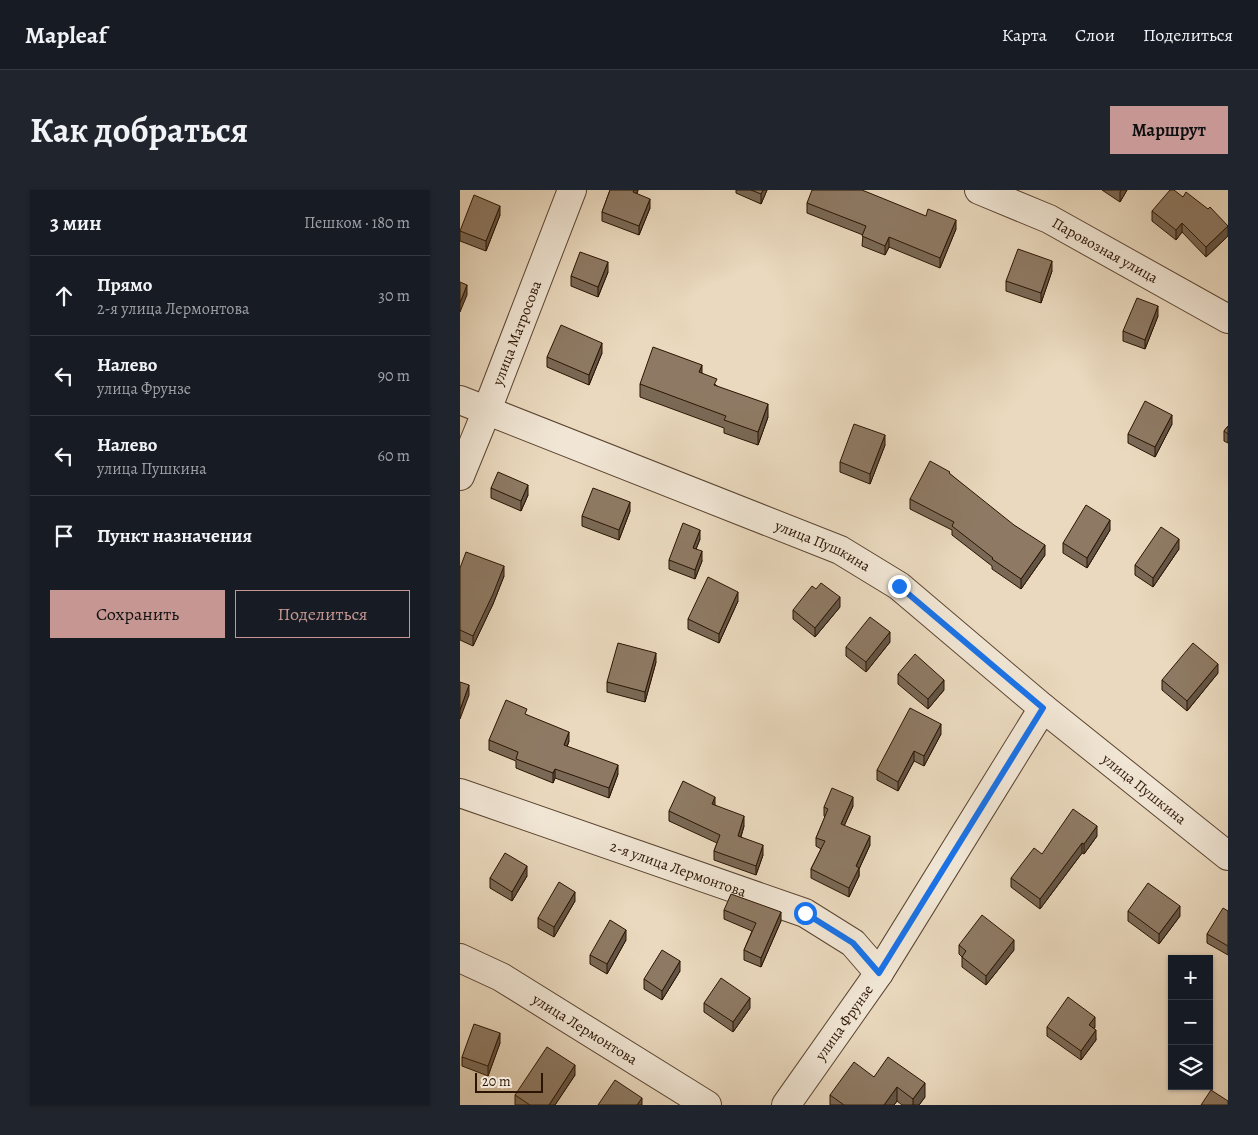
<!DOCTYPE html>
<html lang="ru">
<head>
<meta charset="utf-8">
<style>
	:root { --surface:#171b24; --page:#20242c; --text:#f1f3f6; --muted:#9ea1a6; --line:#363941; --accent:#c59692 }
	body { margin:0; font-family:Alegreya,serif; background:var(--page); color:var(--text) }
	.controls { position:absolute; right:15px; bottom:15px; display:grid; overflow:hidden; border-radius:0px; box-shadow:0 1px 4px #0004 }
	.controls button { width:45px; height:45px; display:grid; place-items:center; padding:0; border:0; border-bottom:1px solid var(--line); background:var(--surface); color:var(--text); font:25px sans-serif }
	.scale { position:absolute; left:15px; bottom:12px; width:68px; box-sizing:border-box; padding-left:5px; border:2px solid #2b1402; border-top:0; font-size:14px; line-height:18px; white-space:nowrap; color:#2b1402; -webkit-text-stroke:4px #f1e6d5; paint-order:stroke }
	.stop { position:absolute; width:15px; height:15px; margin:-11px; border:4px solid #1a73e8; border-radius:50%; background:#fff }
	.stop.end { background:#1a73e8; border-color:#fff; box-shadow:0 1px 5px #0008 }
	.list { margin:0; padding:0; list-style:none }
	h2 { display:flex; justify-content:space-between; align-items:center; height:65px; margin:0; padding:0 20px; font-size:21px }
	h2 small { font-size:16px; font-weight:400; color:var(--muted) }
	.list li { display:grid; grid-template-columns:32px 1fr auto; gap:15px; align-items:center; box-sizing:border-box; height:80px; padding:0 20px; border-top:1px solid var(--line) }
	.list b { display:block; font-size:19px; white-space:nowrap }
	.list p { margin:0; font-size:16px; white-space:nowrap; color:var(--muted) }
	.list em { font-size:16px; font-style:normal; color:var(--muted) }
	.actions { display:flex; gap:10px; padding:15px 20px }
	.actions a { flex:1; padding:11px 0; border:1px solid var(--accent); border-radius:0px; text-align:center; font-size:18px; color:var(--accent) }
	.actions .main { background:var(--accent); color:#111 }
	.icon { flex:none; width:28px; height:28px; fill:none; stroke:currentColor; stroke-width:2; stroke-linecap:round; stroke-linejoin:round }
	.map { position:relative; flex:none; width:768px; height:915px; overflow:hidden; border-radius:0px }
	header { display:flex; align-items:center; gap:30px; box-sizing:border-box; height:70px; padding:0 25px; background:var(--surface); border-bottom:1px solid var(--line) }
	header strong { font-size:24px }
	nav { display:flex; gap:28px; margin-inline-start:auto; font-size:18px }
	.intro { display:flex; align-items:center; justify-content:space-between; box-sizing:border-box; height:120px; padding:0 30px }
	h1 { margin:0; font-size:35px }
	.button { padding:12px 22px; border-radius:0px; background:var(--accent); color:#111; font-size:18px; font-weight:700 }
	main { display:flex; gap:30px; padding:0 30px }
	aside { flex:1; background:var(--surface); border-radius:0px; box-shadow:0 1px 4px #0004 }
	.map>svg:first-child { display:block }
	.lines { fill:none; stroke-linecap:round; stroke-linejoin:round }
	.minor-casing { stroke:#5b4531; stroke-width:30 }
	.minor { stroke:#f1e6d5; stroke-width:28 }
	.wall { fill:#7a6956; stroke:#2b1402 }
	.shaded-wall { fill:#635546; stroke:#2b1402 }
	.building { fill:#8e7a64; stroke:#2b1402 }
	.route { stroke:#1a73e8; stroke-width:6 }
	.labels { text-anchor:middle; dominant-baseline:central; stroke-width:4.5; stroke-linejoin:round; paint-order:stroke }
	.street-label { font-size:15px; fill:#2b1402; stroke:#f1e6d5 }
</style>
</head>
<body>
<header>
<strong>Mapleaf</strong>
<nav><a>Карта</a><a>Слои</a><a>Поделиться</a></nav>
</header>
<div class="intro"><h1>Как добраться</h1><a class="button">Маршрут</a></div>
<main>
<aside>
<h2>3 мин<small>Пешком · 180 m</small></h2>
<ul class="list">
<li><svg class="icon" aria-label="ahead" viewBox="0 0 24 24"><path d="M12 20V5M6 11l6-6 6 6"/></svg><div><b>Прямо</b><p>2-я улица Лермонтова</p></div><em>30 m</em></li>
<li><svg class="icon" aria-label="left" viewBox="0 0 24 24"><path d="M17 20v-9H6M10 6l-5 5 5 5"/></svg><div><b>Налево</b><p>улица Фрунзе</p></div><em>90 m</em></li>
<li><svg class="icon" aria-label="left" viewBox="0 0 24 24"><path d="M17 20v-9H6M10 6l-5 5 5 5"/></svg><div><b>Налево</b><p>улица Пушкина</p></div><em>60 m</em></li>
<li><svg class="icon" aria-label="arrive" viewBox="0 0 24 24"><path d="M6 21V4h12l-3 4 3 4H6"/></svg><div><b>Пункт назначения</b></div></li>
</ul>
<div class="actions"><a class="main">Сохранить</a><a>Поделиться</a></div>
</aside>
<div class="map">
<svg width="768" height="915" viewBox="0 0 768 915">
	<rect width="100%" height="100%" fill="#ead9be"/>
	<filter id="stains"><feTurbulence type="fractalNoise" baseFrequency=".004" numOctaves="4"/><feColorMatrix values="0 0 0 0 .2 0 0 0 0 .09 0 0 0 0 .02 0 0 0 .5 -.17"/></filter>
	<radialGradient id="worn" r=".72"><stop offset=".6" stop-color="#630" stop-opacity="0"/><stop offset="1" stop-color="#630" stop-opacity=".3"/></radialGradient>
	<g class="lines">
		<g class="minor-casing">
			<g id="minor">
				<path id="s1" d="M519,0L589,29L768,129"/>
				<path id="s2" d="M0,210L380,360L439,396L583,518L768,666"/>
				<path id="s3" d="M0,286L27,220L112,0"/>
				<path id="s4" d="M0,603L345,723L393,753L419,783"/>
				<path id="s5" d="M0,768L41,787L247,915"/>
				<path id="s6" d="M326,915L419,783L583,518"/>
			</g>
		</g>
		<use href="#minor" class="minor"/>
	</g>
	<g class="wall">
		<path d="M150,0H178L177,4L190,18L179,45L142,31V22Z"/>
		<path d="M276,0H307L301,14L276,3Z"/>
		<path d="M642,0H667L660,12Z"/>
		<path d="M723,7L768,36V46L746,67L722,42L716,50L692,31V21Z"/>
		<path d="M347,13L496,39L480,78L429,57L425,65L402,56L403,45L347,23Z"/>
		<path d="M40,25L26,61L0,51V41Z"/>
		<path d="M592,81L581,113L546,101V91Z"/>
		<path d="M148,82L138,107L111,96V86Z"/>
		<path d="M698,126L685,159L663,151V141Z"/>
		<path d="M142,163L129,195L87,177V167Z"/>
		<path d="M242,183L257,196L308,227L298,255L264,243V238L180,207V194Z"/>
		<path d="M712,234L695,267L668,253V244Z"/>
		<path d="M768,236V253L764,251V241Z"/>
		<path d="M425,255L410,294L380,282V272Z"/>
		<path d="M490,284L585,365L561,399L532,379V376L492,345V340L450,319V309Z"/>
		<path d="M31,298L68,305L61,321L31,308Z"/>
		<path d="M170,321L159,350L122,336V326Z"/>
		<path d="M650,340L627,378L603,363V353Z"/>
		<path d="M240,349L236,359L242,371L235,389L209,379V370Z"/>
		<path d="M719,359L693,397L675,385V375Z"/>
		<path d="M0,378L44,386L33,414L13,456L0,450Z"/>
		<path d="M278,411L259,453L228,439V429Z"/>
		<path d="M380,417L355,447L333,429V420Z"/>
		<path d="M430,452L406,482L386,466V457Z"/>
		<path d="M196,472L185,512L147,502V492Z"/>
		<path d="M758,483L727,521L702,500V490Z"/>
		<path d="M438,484L484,500L468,519L438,494Z"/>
		<path d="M67,525L109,551L107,557L158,584L149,608L95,588L93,593L56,578V571L29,560V550Z"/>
		<path d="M481,544L464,576L454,571L438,601L417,590V580Z"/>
		<path d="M255,615L284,636L281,647L303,665L296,685L254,670V661L257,653L209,631V621Z"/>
		<path d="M393,616L384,636L410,655L399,679V686L389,707L351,688V679L361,659L356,656V648L365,627L364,626V617Z"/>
		<path d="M637,646L624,664L622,663L580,719L551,697V688L582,664Z"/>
		<path d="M67,686L52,711L30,698V688Z"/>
		<path d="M115,711L94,747L78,738V728Z"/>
		<path d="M264,720L321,731L301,777L284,770V760L292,741L264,729Z"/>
		<path d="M668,721L720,726L699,754L668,731Z"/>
		<path d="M768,721V765L747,753V744Z"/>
		<path d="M166,750L147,784L130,774V765Z"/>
		<path d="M499,755L554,760L526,795L502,777V767L499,764Z"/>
		<path d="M220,781L202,810L184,799V789Z"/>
		<path d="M244,813L290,818L273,842L244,822Z"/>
		<path d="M587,837H635L634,839L636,850L621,870L587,846Z"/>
		<path d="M40,853L28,886L2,876V867Z"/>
		<path d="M115,885L95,915H55V905Z"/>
		<path d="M414,887L465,907L459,915H442L437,911L434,915H370V905Z"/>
	</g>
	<g class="shaded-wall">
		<path d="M174,0H178L173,12V2Z"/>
		<path d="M303,0H307L301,14V4Z"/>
		<path d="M661,0H667L660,12V2Z"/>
		<path d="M190,9V18L179,45V36Z"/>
		<path d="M40,16V25L26,61V51Z"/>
		<path d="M496,30V39L480,78V68Z"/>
		<path d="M722,33V42L716,50V40Z"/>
		<path d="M768,36V46L746,67V57Z"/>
		<path d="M429,47V57L425,65V56Z"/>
		<path d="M592,71V81L581,113V103Z"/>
		<path d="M148,72V82L138,107V97Z"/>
		<path d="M7,95V105L0,122V113Z"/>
		<path d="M698,116V126L685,159V150Z"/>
		<path d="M142,153V163L129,195V185Z"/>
		<path d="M242,175V188L239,182Z"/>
		<path d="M308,214V227L298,255V242Z"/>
		<path d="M712,225V234L695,267V257Z"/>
		<path d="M425,245V255L410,294V284Z"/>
		<path d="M68,295V305L61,321V311Z"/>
		<path d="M170,312V321L159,350V340Z"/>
		<path d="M650,330V340L627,378V368Z"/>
		<path d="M240,340V349L233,367V358Z"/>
		<path d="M719,349V359L693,397V388Z"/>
		<path d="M585,355V365L561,399V389Z"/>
		<path d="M242,361V371L235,389V380Z"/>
		<path d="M44,376V386L33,414L13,456V446Z"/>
		<path d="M278,402V411L259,453V444Z"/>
		<path d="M380,407V417L355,447V438Z"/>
		<path d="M430,442V452L406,482V472Z"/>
		<path d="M196,463V472L185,512V502Z"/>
		<path d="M758,474V483L727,521V511Z"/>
		<path d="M484,490V500L468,519V509Z"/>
		<path d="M9,495V505L0,529V520Z"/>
		<path d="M481,534V544L464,576V566Z"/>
		<path d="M109,542V551L104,565V555Z"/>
		<path d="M454,561V571L438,601V592Z"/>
		<path d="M158,575V584L149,608V598Z"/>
		<path d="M95,579V588L93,593V583Z"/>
		<path d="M255,607V616L252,614Z"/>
		<path d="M393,607V616L381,643V634Z"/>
		<path d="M284,626V636L278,655V646Z"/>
		<path d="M637,636V646L624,664V654Z"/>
		<path d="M410,646V655L399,679V686L389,707V698L396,676Z"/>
		<path d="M622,653V663L580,719V709Z"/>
		<path d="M303,655V665L296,685V676Z"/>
		<path d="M67,676V686L52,711V702Z"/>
		<path d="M115,702V711L94,747V737Z"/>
		<path d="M720,716V726L699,754V744Z"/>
		<path d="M321,722V731L301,777V768Z"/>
		<path d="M166,740V750L147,784V774Z"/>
		<path d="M554,750V760L526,795V786Z"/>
		<path d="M220,771V781L202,810V801Z"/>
		<path d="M290,808V818L273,842V832Z"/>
		<path d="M635,827V837L629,845V835Z"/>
		<path d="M636,840V850L621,870V861Z"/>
		<path d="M40,843V853L28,886V876Z"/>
		<path d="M115,875V885L95,915H89Z"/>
		<path d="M465,893V907L459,915H453V909Z"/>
		<path d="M437,897V911L434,915H424Z"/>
		<path d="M182,908V915H177Z"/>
	</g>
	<g class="building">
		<path d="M150,0H174L173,2L190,9L179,36L142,22Z"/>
		<path d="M291,0H303L301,4Z"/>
		<path d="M352,0H402L466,26L468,19L496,30L480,68L429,47L425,56L402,46L406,36L347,13Z"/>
		<path d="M710,0H714L723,7L726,2L748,19L750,17L768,36L746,57L722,33L716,40L692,21Z"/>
		<path d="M14,5L40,16L26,51L0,41Z"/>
		<path d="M558,59L592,71L581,103L546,91Z"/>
		<path d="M120,62L148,72L138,97L111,86Z"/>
		<path d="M0,92L7,95L0,113Z"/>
		<path d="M677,108L698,116L685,150L663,141Z"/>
		<path d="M101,135L142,153L129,185L87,167Z"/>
		<path d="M193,157L242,175L239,182L257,189L254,195L308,214L298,242L264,230L266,226L180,194Z"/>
		<path d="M685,211L712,225L695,257L668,244Z"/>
		<path d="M394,234L425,245L410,284L380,272Z"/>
		<path d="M768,236V244L764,241Z"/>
		<path d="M470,271L490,282L489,283L554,335L585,355L561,389L532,369L533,368L492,336L494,332L450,309Z"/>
		<path d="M38,282L68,295L61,311L31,298Z"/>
		<path d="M133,298L170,312L159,340L122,326Z"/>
		<path d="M626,315L650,330L627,368L603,353Z"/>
		<path d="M223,333L240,340L233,358L242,361L235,380L209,370Z"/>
		<path d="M701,337L719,349L693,388L675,375Z"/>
		<path d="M6,362L44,376L33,404L13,446L0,440V378Z"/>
		<path d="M248,387L278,402L259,444L228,429Z"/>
		<path d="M361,393L380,407L355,438L333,420L352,396L356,399Z"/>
		<path d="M410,427L430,442L406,472L386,457Z"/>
		<path d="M158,453L196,463L185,502L147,492Z"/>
		<path d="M733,453L758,474L727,511L702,490Z"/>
		<path d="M455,464L484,490L468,509L438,484Z"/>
		<path d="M0,492L9,495L0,520Z"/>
		<path d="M46,510L67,519L65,524L109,542L104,555L158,575L149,598L95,579L93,583L56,569L58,562L29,550Z"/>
		<path d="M450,518L481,534L464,566L454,561L438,592L417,580Z"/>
		<path d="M223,591L255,607L252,614L284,626L278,646L303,655L296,676L254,661L260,645L209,621Z"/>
		<path d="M372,598L393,607L381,634L410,646L396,676L399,678L389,698L351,679L365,651L356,648L368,619L364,617Z"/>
		<path d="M613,619L637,636L624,654L622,653L580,709L551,688L574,658L582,664Z"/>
		<path d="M45,663L67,676L52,702L30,688Z"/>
		<path d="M99,692L115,702L94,737L78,728Z"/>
		<path d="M688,693L720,716L699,744L668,721Z"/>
		<path d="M271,704L321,722L301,768L284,760L296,733L264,720Z"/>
		<path d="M763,718L768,721V756L747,744Z"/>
		<path d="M522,725L554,750L526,786L502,767L506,761L499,755Z"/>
		<path d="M150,730L166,740L147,774L130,765Z"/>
		<path d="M202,760L220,771L202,801L184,789Z"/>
		<path d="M261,788L290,808L273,832L244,813Z"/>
		<path d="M608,807L635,827L629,835L636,840L621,861L587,837Z"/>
		<path d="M14,834L40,843L28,876L2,867Z"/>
		<path d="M87,857L115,875L89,915H70L55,905Z"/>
		<path d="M428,867L465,893L453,909L437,897L424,915H384L370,905L394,872L414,887Z"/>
		<path d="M155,890L182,908L177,915H138Z"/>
		<path d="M751,900L768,911V915H741Z"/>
	</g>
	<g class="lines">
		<path class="route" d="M345,723L393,753L419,783L583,518L439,396"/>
	</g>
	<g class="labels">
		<g class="street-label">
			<text stroke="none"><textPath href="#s1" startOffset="140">Паровозная улица</textPath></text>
			<text stroke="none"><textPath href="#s3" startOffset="154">улица Матросова</textPath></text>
			<text stroke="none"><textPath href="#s2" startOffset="391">улица Пушкина</textPath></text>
			<text stroke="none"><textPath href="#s2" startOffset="796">улица Пушкина</textPath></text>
			<text stroke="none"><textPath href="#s4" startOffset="231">2-я улица Лермонтова</textPath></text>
			<text stroke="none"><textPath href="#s6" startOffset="101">улица Фрунзе</textPath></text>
			<text stroke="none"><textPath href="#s5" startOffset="144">улица Лермонтова</textPath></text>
		</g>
	</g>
	<rect width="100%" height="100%" filter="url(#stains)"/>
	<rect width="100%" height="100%" fill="url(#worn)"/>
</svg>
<div class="controls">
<button>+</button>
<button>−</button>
<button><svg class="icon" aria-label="layers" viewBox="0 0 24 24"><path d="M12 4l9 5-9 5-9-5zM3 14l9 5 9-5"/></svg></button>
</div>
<div class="scale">20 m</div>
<div class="stop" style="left:345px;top:723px"></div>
<div class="stop end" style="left:439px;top:396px"></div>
</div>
</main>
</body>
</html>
